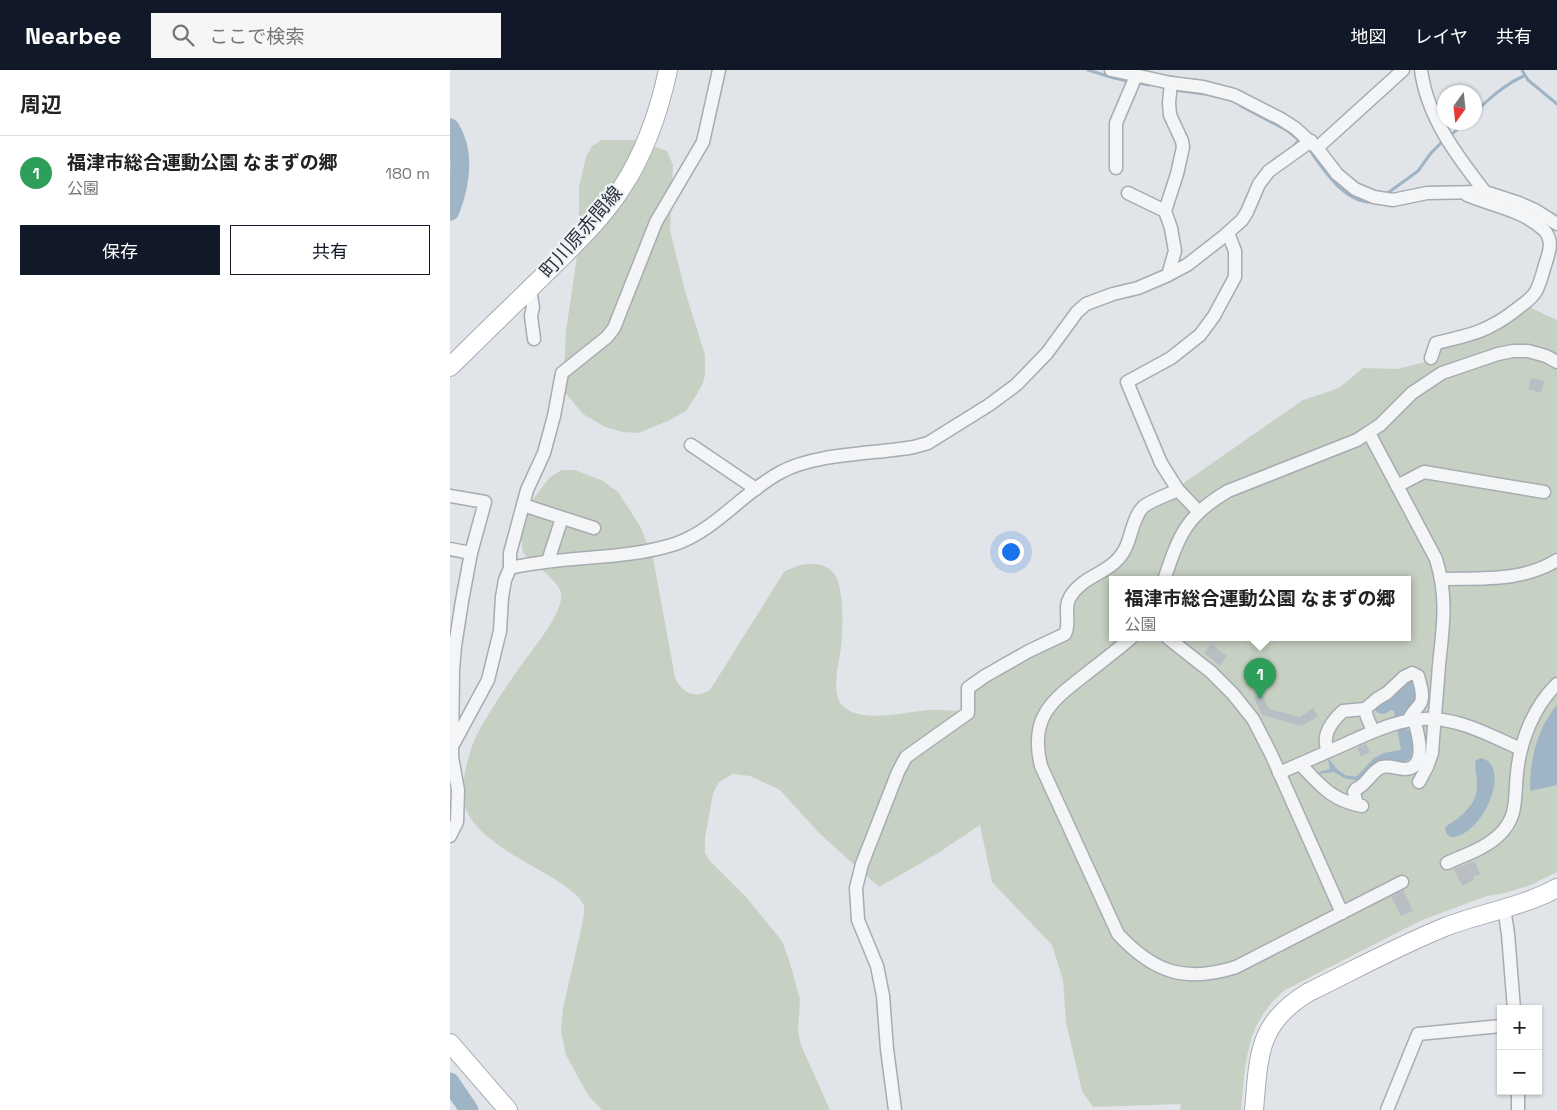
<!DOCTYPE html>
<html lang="ja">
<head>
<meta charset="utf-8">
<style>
	:root { --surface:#fff; --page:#f6f6f6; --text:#222; --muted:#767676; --line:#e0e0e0; --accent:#111827 }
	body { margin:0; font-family:"Space Grotesk","Noto Sans JP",sans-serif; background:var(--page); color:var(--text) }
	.controls { position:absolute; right:15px; bottom:15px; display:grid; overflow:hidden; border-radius:0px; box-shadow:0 1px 4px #0004 }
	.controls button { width:45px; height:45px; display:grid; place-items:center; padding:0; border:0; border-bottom:1px solid var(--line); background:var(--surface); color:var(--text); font:25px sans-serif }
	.compass { position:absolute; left:987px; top:15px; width:45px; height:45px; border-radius:50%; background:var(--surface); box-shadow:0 1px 4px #0004; rotate:195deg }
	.you { position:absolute; left:560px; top:481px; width:18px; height:18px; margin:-12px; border:4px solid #fff; border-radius:50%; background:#1a73e8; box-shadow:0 0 0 8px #1a73e833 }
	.badge { display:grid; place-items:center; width:32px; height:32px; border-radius:50%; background:var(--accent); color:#fff; font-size:16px; font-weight:700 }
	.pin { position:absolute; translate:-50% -41px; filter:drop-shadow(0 1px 2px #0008) }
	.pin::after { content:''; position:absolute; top:26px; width:18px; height:15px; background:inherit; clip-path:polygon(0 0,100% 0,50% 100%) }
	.popup { position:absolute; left:659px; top:506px; width:302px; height:65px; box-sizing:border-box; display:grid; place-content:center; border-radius:0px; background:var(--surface); filter:drop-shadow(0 1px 4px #0005); font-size:16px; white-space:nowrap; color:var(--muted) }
	.popup b { font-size:19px; color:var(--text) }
	.popup::after { content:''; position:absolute; left:50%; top:100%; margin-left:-10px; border:10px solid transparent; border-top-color:var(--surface) }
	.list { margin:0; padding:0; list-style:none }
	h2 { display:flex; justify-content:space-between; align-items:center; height:65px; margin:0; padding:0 20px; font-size:21px }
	h2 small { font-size:16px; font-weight:400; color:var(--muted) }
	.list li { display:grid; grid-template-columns:32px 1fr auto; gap:15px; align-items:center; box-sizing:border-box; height:75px; padding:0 20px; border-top:1px solid var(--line) }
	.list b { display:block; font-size:19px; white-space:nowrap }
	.list p { margin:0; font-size:16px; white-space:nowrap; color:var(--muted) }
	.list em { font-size:16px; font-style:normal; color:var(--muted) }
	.actions { display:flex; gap:10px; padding:15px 20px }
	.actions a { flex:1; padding:11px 0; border:1px solid var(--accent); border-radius:0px; text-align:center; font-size:18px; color:var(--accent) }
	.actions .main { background:var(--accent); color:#fff }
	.icon { flex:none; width:28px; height:28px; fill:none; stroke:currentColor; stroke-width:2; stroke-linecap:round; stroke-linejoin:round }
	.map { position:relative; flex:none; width:1107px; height:1040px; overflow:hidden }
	header { display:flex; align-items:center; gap:30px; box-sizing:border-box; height:70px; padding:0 25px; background:var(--accent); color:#fff }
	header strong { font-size:24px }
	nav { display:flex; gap:28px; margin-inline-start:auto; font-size:18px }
	.search { width:350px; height:45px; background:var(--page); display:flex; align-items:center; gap:12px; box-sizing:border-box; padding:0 18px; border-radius:0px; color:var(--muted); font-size:19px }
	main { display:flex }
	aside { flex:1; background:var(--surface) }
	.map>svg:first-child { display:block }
	.green { fill:#c7d1c3; fill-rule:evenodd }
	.water { fill:#9fb4c5 }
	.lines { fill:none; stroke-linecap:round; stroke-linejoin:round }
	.stream { stroke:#9fb4c5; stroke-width:3 }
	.river { stroke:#9fb4c5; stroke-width:19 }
	.building { fill:#b9bec5 }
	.street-casing { stroke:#a7abb2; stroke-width:15 }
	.secondary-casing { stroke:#a7abb2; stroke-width:20 }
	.street { stroke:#f3f5f7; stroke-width:12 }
	.secondary { stroke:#fff; stroke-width:18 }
	.labels { text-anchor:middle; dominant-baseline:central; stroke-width:4.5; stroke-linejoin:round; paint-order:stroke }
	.street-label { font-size:19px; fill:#2b333e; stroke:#f0f3f6 }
</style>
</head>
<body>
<header>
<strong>Nearbee</strong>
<div class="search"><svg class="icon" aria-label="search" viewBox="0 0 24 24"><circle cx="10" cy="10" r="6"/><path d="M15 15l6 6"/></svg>ここで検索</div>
<nav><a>地図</a><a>レイヤ</a><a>共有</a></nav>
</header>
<main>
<aside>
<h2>周辺<small></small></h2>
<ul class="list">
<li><span class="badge" style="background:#2e9e5b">1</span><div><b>福津市総合運動公園 なまずの郷</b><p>公園</p></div><em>180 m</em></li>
</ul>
<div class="actions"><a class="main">保存</a><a>共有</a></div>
</aside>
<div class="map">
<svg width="1107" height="1040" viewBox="0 0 1107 1040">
	<rect width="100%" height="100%" fill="#e1e4e8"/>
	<g class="green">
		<path d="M152,70H185L217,81L223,95L220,160L235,221L255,285V305L253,313L247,324L236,341L218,351L188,363L173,362L155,357L133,344L113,320L116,261L129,172V117L136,87L142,76Z"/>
		<path d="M1079,237L1107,250V802L1081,815L1051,824L1037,826L972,850L835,920C795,953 796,992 791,1040H730L731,1034L643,1037L632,1021L616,952L613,910L602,875L542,812L530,755L485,785L429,817L369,763L330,720L300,706L283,704L269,712L263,723L255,768V783L260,791L296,827L332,871L339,890L350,929L348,961L351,975L380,1040H152L138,1025L116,985L111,961L113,938L133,851C133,847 135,840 134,836C131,828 123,822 116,817C82,790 5,768 13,713C16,696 21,674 30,659C41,639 54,620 67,601C78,585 115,542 111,523C109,511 82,492 73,483L71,467L73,451L83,429L100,407L112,400H125L153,411L168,422L190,456L203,488L225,607C230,622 246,630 260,620L334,502C346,495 360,491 374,496C379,498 386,504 387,509C394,527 393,558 391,577C389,593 380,624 393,636C411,654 456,642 478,640C490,639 502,641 513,641L512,618L613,562V538L668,485L682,449L853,330L889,318L913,298L947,299L983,290L988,277ZM662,510H958V568H662Z"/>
	</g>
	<g class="water">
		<path d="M964,608L968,623L957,660L961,661L963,665C961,674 963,680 961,688L953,693L936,690L932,691L908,711L894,708L884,702L869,704V702L880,699L878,690L879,689C887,699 892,708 907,706L924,688L934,683L951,680L944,641L941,640L934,644L928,643L925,640L927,635L955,612Z"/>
		<path d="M1107,635V715L1080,721C1080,690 1086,660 1107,635Z"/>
		<path d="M1031,688C1063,695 1033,768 1000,767L996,763L995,757C1011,747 1028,734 1027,714C1027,705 1024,698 1026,690Z"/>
	</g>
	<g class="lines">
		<g class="stream">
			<path d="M638,0L664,8L678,11"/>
			<path d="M1072,0L1078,10L1107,34"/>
			<path d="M689,13L699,15"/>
			<path d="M724,20L762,25"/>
			<path d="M791,36L838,61L849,70L843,77"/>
			<path d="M1024,43C1039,29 1055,14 1074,6"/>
			<path d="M1000,66L1015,52"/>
			<path d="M861,82C875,102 896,134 924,132"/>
			<path d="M935,125L968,101L981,83L992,72"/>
		</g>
		<g class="river">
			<path d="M0,58C16,84 10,115 0,141"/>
			<path d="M0,1012L19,1040"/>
		</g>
	</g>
	<g class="building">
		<path d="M1081,308L1094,311L1091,323L1078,319Z"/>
		<path d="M761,574L777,586L770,596L754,583Z"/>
		<path d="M812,624L819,639L850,647L863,638L868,646L852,656L812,645L804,628Z"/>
		<path d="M916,674L920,682L911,687L907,678Z"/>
		<path d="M1025,791L1030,804L1023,807L1024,810L1012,816L1004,799Z"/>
		<path d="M953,820L963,841L951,846L941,827Z"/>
	</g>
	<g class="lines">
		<g class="street-casing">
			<g id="street">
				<path d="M661,0L721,13L753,17L784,25L831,49L845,58L867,78L887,104L905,119L924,127L943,130L977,123L1035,122L1069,133L1085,140L1107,154"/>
				<path d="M971,0C977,47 1007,86 1035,122"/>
				<path d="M867,78L953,0"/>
				<path d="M666,98V53L686,6"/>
				<path d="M678,123L715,141"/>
				<path d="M718,205L725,181L721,158L715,141L727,104L733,77L732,71L720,45L719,33L721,13"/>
				<path d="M80,220L83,237L81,246L84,269"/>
				<path d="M981,288L986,273C1021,265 1039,261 1067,239C1074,233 1082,229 1086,221C1091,212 1093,201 1096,192C1100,180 1103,170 1094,160C1073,140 1043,136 1017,125"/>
				<path d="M919,363L986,489C998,528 993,556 989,595C987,624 984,654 982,683L977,697L969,712"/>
				<path d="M241,375L306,419"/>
				<path d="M947,416L974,402L1094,422"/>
				<path d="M0,426L35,432L21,483L12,531L5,576L3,600L2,687L8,720L7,752L0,766"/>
				<path d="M73,435L144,458"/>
				<path d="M749,442L728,420L711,393L677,312L721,288L750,265L764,246L785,207V181L778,163"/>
				<path d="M0,479L21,483"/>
				<path d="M98,491L112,448"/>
				<path d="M60,498C114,485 172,491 225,474C266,460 293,422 331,402C365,383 425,384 464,377L478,373L539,335L566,315L597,283L627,242L636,234L663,224L688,218L716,206L737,195L773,167L792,150L797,142L809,114L819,101L861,71"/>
				<path d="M992,509C1031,508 1072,512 1107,490"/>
				<path d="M714,510C729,466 735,446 778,421L907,370L930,355L962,323L992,303L1048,284L1063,281H1078L1096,286L1107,292"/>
				<path d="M681,568C666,581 651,592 636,604C601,631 579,648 591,696L668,864C704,903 736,913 786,897L952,812"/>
				<path d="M718,568L761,602L783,624L803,649L821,684L892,843"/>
				<path d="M915,639L917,647L923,661"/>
				<path d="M4,673L38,610L50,561L52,527L55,510L60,498V483L77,420L94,383L104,346L112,303L157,267L164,258L206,152L253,72L269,0"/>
				<path d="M878,681C871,666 881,652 893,641L915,639L927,629L937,623L954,607L962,603L968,606C970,614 974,624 971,632C968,639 961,642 959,650"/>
				<path d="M850,694C871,716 881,730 912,736"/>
				<path d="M829,703C850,694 872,684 893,675C922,662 951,647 984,649C1015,651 1043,667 1071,679"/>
				<path d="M907,735L904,722L906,719C917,715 921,701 932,697C940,695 947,699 955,699C978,698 968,663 964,650"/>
				<path d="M997,793C1014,785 1034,779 1048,766C1069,747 1064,728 1067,703C1070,671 1084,636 1107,614"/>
				<path d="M1054,838L1058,864L1064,939"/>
				<path d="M445,1040L437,979L433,926L427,896L408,850L406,818L412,794L448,702L456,687L518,643V618L535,606L579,581L615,564C621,552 613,539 620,527C633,506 654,505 668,489C682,475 680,451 693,437C700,431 719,424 728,420"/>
				<path d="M937,1040L968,964L1051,956"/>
				<path d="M1068,1040V1021"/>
			</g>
		</g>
		<g class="secondary-casing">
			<g id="secondary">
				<path d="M0,297C35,262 71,228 106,193C129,170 153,147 171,119C195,83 209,42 218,0"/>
				<path d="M0,973L58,1040"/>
				<path d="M804,1040C809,985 807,953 859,922C904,900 948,876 995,857C1031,843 1072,837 1107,818"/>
			</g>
		</g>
		<use href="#street" class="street"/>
		<use href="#secondary" class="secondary"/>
	</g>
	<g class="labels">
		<g class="street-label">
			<text transform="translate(131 162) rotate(-49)">町川原赤間線</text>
		</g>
	</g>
</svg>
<div class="controls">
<button>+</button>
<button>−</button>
</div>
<svg class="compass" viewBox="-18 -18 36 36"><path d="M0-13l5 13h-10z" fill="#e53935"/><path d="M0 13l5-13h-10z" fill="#767676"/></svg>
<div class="you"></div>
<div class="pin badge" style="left:810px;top:629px;background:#2e9e5b">1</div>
<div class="popup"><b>福津市総合運動公園 なまずの郷</b>公園</div>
</div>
</main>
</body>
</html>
